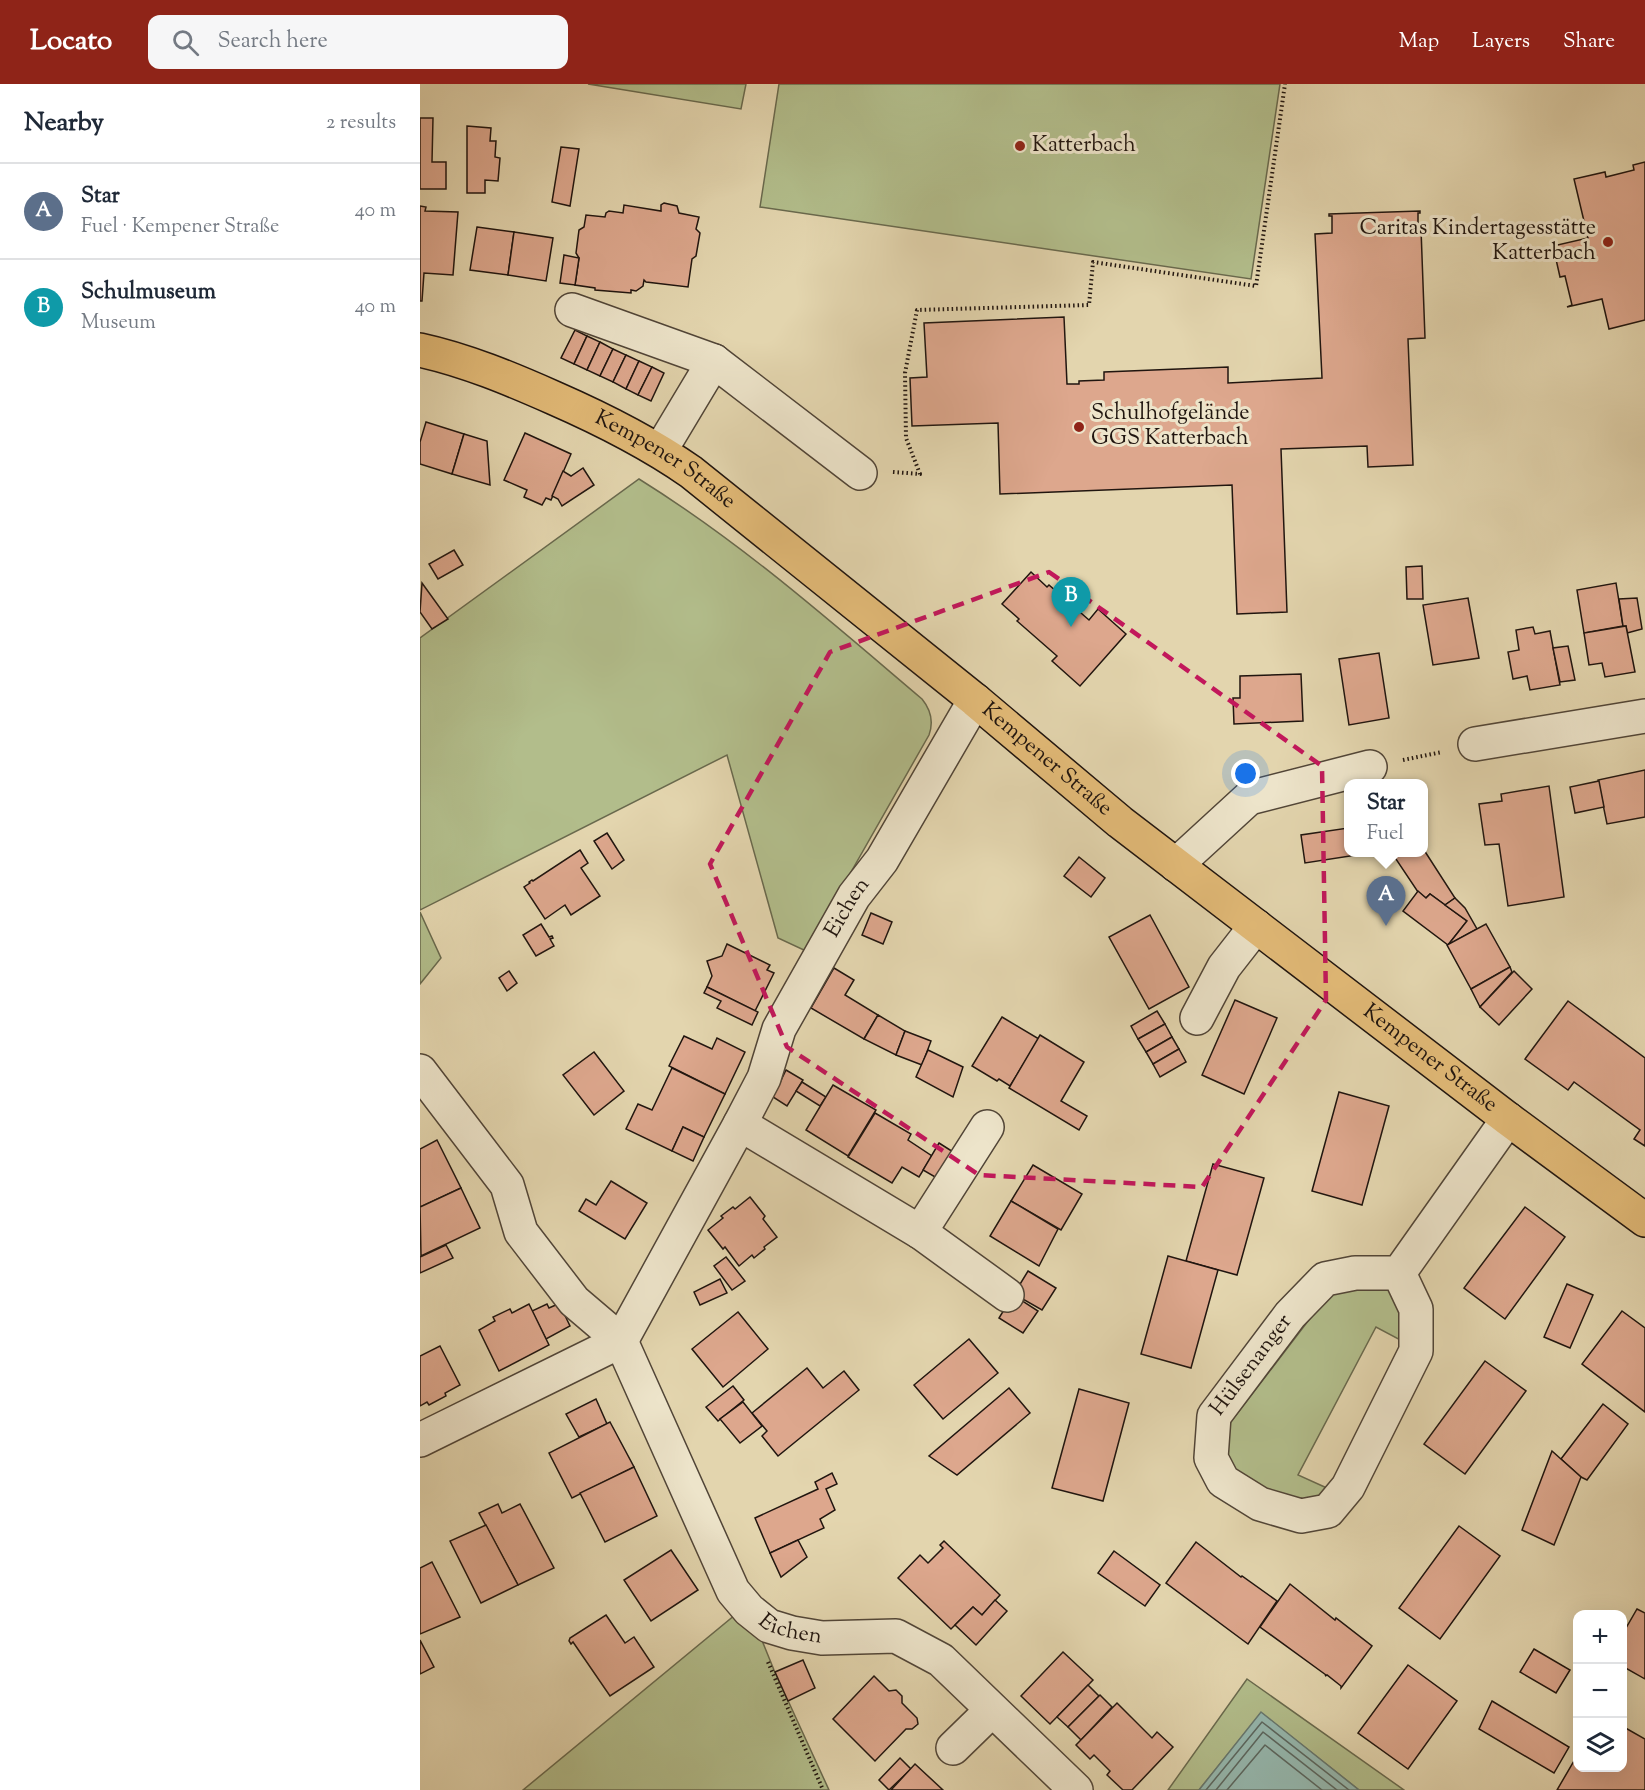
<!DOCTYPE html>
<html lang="en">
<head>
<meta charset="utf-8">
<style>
	:root { --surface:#fff; --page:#f6f6f7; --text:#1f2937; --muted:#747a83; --line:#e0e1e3; --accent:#8f2418 }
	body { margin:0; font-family:"Sorts Mill Goudy",serif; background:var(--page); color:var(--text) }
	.controls { position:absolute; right:18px; bottom:18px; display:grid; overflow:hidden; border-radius:12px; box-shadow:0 6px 24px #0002 }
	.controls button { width:54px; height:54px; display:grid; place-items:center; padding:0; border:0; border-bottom:2px solid var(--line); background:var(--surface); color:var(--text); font:30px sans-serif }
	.you { position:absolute; left:826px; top:690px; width:21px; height:21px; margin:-15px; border:4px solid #fff; border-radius:50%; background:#1a73e8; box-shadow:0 0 0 9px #1a73e833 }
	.badge { display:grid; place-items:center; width:39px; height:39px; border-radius:50%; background:var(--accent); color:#fff; font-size:20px; font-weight:700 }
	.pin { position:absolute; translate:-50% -50px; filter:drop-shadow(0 2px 3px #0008) }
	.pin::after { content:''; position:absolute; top:32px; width:21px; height:18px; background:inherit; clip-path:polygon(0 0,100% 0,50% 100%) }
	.popup { position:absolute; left:924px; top:695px; width:84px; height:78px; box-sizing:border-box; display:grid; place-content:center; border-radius:12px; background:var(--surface); filter:drop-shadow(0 2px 4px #0005); font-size:20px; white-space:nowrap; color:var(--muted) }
	.popup b { font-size:22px; color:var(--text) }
	.popup::after { content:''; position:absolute; left:50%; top:100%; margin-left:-12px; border:12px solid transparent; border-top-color:var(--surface) }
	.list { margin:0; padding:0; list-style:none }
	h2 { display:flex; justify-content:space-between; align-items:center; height:78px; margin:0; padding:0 24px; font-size:26px }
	h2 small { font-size:20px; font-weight:400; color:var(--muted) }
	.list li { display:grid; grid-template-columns:39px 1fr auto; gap:18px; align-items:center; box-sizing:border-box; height:96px; padding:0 24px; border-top:2px solid var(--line) }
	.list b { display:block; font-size:22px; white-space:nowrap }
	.list p { margin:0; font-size:20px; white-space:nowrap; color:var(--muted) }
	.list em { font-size:20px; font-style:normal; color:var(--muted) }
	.icon { flex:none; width:33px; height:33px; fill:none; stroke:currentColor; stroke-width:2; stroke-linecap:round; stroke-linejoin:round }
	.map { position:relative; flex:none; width:1225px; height:1706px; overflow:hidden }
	header { display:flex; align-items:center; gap:36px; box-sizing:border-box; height:84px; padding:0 30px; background:var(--accent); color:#fff }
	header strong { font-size:28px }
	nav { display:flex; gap:33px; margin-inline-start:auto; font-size:21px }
	.search { width:420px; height:54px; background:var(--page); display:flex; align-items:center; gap:15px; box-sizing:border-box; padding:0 21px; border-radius:12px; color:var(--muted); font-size:22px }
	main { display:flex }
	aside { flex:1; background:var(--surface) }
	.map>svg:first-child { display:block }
	.green { fill:#b2bd8b; stroke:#69694d; stroke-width:1.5 }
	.water { fill:#95b8af; stroke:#66776f; stroke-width:1.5 }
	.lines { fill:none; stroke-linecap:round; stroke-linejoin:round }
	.shore { stroke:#5a665f; stroke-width:1.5 }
	.building { fill:#dda78d; stroke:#20150f; stroke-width:1.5 }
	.minor-casing { stroke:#514537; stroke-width:36 }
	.major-casing { stroke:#20150f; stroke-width:36 }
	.path { stroke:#20150f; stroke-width:4; stroke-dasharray:1.5 3; stroke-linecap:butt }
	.minor { stroke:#ede4ca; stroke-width:33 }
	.major { stroke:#e2ba77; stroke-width:33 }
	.marked { fill:none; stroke:#c2185b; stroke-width:4.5; stroke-dasharray:12 8; stroke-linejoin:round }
	.poi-dot { fill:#8f2418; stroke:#ede4ca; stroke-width:2 }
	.labels { text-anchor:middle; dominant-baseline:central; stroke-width:6; stroke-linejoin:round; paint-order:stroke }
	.poi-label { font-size:22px; fill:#20150f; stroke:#ede4ca; text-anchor:start }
	.street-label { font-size:22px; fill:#20150f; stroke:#ede4ca }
</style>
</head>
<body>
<header>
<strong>Locato</strong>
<div class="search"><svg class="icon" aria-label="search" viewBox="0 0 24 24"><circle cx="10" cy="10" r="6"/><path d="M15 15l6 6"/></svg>Search here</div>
<nav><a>Map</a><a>Layers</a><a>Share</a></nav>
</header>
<main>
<aside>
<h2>Nearby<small>2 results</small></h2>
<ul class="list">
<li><span class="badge" style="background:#5c6f8a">A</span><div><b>Star</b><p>Fuel · Kempener Straße</p></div><em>40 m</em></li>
<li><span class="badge" style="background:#0f9aa8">B</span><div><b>Schulmuseum</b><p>Museum</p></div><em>40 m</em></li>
</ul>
</aside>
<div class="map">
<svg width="1225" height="1706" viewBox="0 0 1225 1706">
	<rect width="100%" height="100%" fill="#e3d5ae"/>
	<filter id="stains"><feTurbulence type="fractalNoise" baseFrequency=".00333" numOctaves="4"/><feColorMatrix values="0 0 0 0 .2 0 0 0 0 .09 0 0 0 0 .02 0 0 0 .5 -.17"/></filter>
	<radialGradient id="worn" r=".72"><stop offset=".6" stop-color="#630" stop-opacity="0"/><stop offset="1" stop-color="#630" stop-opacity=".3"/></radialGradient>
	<g class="green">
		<path d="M168,0H326L321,25Z"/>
		<path d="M359,0H860L831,195L340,123Z"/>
		<path d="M219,395C322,459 410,537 502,615C511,626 514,637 509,651L386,867L358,854L307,671L0,826V554Z"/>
		<path d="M0,828L21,874L0,900Z"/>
		<path d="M963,1200L979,1213L984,1258L956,1243L878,1391L909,1405L891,1417L876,1419L821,1394L806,1376L810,1339L911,1207Z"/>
		<path d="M315,1531L341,1554L354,1586L409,1706H103Z"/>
		<path d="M827,1595L984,1706H939L841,1629L779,1706H748Z"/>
	</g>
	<path class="water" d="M841,1628L939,1706H779Z"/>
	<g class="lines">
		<g class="shore">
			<path d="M786,1706L842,1638L929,1706"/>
			<path d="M796,1706L843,1648L917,1706"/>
			<path d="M807,1706L845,1661L902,1706"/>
		</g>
	</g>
	<g class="building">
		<path d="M0,34H13L12,78H26V105H0Z"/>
		<path d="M47,42L71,44L70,57H76L75,73L80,74L78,97L65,96V109H47Z"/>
		<path d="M141,63L159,65L150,122L132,118Z"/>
		<path d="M1225,78V236L1189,245L1182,215L1147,223L1152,221L1145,192L1140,193L1133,162L1168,154L1154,95L1185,88L1186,93L1214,86L1213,81Z"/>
		<path d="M244,119L257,122L259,129L279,133L276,145L280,149L276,172L272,175L268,203L226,198L224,196L223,202L216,207L211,206V209L175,206V204L155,201L159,174L156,169L159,146L164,143L166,131L185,133L186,129L189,127L203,129L204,121L241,127V121Z"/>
		<path d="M0,122L6,123L5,127L38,128L33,191L4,189L2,217H0Z"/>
		<path d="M1000,127V129H998V145H1001L1005,254L988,255L993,381L948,383L947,362L861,365L867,528L817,530L812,401L580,410L578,339L492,342L490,294L507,293L504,239L644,233L647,300H659V297L684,296V288L808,283V299L902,294L895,150L912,149V132H909V130Z"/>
		<path d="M57,143L94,148L88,191L50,186Z"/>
		<path d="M94,148L133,154L126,197L88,191Z"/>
		<path d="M144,171L159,174L155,201L140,199Z"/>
		<path d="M155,246L167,252L154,280L141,274Z"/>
		<path d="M167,252L180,258L167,286L154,280Z"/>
		<path d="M180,258L193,265L180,292L167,286Z"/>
		<path d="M193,265L206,271L193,298L180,292Z"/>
		<path d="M206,271L219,277L206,305L193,298Z"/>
		<path d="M219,277L232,283L218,311L206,305Z"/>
		<path d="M232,283L244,289L231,317L218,311Z"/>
		<path d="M6,338L44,350L32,390L0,380V358Z"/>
		<path d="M105,349L151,370L131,416L126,414L122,421L104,413L107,406L84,396Z"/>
		<path d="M44,350L67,357L70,401L32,390Z"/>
		<path d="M163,384L174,401L142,422L138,415L132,412L143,387L151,392Z"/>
		<path d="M34,466L43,481L18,495L9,480Z"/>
		<path d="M1002,482L1003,515H987L986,483Z"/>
		<path d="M611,488L627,503L629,501L669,536L678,525L706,550L660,602L632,577L637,572L597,537L599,535L582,520Z"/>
		<path d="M2,499L28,535L12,545L0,528Z"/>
		<path d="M1196,499L1203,542L1164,549L1157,506Z"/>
		<path d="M1048,514L1059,574L1013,581L1003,521Z"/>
		<path d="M1217,514L1222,545L1207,549L1206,542H1203L1199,515Z"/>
		<path d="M1206,542L1215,588L1185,593L1182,579L1169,581L1164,549Z"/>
		<path d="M1113,543L1115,550L1130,547L1140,601L1110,606L1107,592L1093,595L1088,568L1099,566L1096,546Z"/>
		<path d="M1148,562L1155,596L1140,598L1133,564Z"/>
		<path d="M959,569L969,634L929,641L919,575Z"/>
		<path d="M881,590L883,637L814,640L813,614H820V592Z"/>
		<path d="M1225,686V733L1187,740L1178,696Z"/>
		<path d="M1179,697L1184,723L1155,729L1150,703Z"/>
		<path d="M1129,702L1144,813L1088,822L1079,760L1065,761L1059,720L1082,717L1081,710Z"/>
		<path d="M928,744V768H956L885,779L881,751Z"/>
		<path d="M187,749L204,776L192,785L174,757Z"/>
		<path d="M160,766L168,779L161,784L180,812L151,831L145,821L125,835L104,803L110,799L109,798L112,796L113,797Z"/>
		<path d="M1004,766L1035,814L1025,821L1010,810L1006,814L998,808L974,772L967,768H1004Z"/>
		<path d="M659,773L685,794L671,813L644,792Z"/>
		<path d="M998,807L1006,814L1010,810L1047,837L1028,861L983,827Z"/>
		<path d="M1035,814L1045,824L1057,845L1028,861L1047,837L1025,821Z"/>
		<path d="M451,829L472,838L463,860L442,851Z"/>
		<path d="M730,831L769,903L729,925L689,853Z"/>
		<path d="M121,840L129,853L132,852L133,854L130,855L134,862L116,872L103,851Z"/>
		<path d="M1066,840L1090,883L1051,905L1027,861Z"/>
		<path d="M307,860L350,881L347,886L354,889L335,927L287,903L292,892L287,877L302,872Z"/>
		<path d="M1090,883L1092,888L1060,923L1051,905Z"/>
		<path d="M414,884L434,896L425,911L458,931L444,955L391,924Z"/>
		<path d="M89,887L97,899L87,907L79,894Z"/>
		<path d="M1094,887L1112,905L1079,941L1060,923Z"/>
		<path d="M287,903L338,928L332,941L297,924L301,917L284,909Z"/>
		<path d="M815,916L857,934L824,1010L782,991Z"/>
		<path d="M1148,917L1225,974V1062L1214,1055L1220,1046L1154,998L1148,1006L1105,975Z"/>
		<path d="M737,927L745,940L718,955L711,942Z"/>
		<path d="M458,931L485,947L476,971L444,955Z"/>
		<path d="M582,933L619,955L590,1002L579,995L577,997L552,982Z"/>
		<path d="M745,940L752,953L726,968L718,955Z"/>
		<path d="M485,947L511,957L502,981L476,971Z"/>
		<path d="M620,951L664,978L641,1017L667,1032L659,1046L589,1004Z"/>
		<path d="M264,952L292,965L297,954L325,968L305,1010L249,982Z"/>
		<path d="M752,953L759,965L733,980L726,968Z"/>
		<path d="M759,965L766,978L740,993L733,980Z"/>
		<path d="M508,966L543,983L533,1013L496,993Z"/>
		<path d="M174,968L204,1007L174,1031L143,991Z"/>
		<path d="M252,984L305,1010L284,1053L263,1043L252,1067L206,1045L218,1020L232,1026Z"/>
		<path d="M366,986L383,996L367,1022L353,1013Z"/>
		<path d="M382,998L406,1013L400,1022L376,1007Z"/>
		<path d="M413,1001L456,1026L428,1072L386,1046Z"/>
		<path d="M919,1008L969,1022L942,1121L892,1107Z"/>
		<path d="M455,1029L491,1050L488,1056L512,1072L499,1093L482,1083L472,1099L428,1073Z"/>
		<path d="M263,1043L284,1053L273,1077L252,1067Z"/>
		<path d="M17,1056L41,1104L0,1123V1065Z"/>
		<path d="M519,1059L538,1071L522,1097L503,1086Z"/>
		<path d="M793,1080L844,1094L817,1191L766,1177Z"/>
		<path d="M613,1081L662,1110L641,1146L591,1117Z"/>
		<path d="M191,1097L227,1119L205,1155L159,1127L166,1115L176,1121Z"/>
		<path d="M41,1104L60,1144L1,1172L0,1123Z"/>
		<path d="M330,1113L345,1132L343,1135L357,1153L344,1163L345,1165L334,1174L332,1171L319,1182L305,1163L303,1165L288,1146L303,1134L301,1132L313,1123L315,1125Z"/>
		<path d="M591,1117L638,1145L619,1182L570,1152Z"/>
		<path d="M1105,1123L1145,1153L1085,1235L1044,1204Z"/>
		<path d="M26,1161L33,1174L0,1189V1173Z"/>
		<path d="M748,1172L798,1186L771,1284L721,1270Z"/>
		<path d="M306,1173L325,1197L312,1206L294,1182Z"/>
		<path d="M608,1187L636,1204L622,1226L594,1210Z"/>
		<path d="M300,1195L307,1209L280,1221L274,1208Z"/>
		<path d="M1147,1200L1173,1211L1150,1264L1124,1253Z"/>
		<path d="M593,1211L618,1227L603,1249L579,1234Z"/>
		<path d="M137,1215L150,1242L126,1255L112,1227L127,1220L129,1224L138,1220Z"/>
		<path d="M109,1220L129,1261L79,1287L59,1246L75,1237L73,1233L90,1225L92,1229Z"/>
		<path d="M1202,1227L1225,1244V1328L1162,1280Z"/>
		<path d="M318,1228L348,1265L303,1303L272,1265Z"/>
		<path d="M549,1255L578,1289L523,1335L494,1301Z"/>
		<path d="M20,1262L40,1301L25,1309L26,1312L9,1321L7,1318L0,1322V1272Z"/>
		<path d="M1065,1277L1106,1307L1045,1390L1004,1360Z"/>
		<path d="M387,1284L403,1304L424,1287L439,1306L358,1372L342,1352L347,1347L332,1329Z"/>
		<path d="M313,1302L324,1316L298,1337L286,1323Z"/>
		<path d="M589,1304L610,1329L537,1391L509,1372Z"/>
		<path d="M659,1305L709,1319L683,1417L632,1404Z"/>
		<path d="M176,1315L187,1340L159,1353L146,1330Z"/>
		<path d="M323,1318L342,1342L320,1359L300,1335Z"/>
		<path d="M1183,1320L1208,1340L1167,1396L1161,1393L1141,1375Z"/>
		<path d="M190,1338L214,1383L152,1414L129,1369Z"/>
		<path d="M1132,1367L1161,1393L1134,1461L1102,1446Z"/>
		<path d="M214,1383L237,1432L185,1458L160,1409Z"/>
		<path d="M412,1389L417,1400L406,1405L415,1426L400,1435L404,1444L350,1469L335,1434L398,1405L395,1398Z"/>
		<path d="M78,1420L82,1429L100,1420L134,1484L98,1501L59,1429Z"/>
		<path d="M66,1441L98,1501L61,1519L30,1457Z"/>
		<path d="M1039,1442L1080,1472L1020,1555L979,1524Z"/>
		<path d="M378,1456L387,1473L361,1493L350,1469Z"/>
		<path d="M524,1457L580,1511L562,1531L553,1523L531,1545L478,1494L500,1471L508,1479L523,1464L520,1461Z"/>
		<path d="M776,1458L821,1493L822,1492L857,1517L828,1560L746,1499Z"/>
		<path d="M251,1466L278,1506L231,1537L204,1496Z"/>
		<path d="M694,1467L740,1501L725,1522L678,1489Z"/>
		<path d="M12,1478L40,1533L0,1550V1484Z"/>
		<path d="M870,1500L915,1536L916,1534L952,1562L921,1604V1602L907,1591L905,1592L906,1591L840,1543Z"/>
		<path d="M575,1516L587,1527L556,1561L535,1541L553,1523L562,1531Z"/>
		<path d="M1217,1525L1225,1529V1595L1202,1582V1551Z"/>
		<path d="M186,1531L205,1559L214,1553L234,1583L190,1612L153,1558L151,1560L149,1557L150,1554Z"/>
		<path d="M0,1556L14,1583L0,1590Z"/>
		<path d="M1114,1565L1150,1586L1136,1609L1100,1588Z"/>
		<path d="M643,1568L673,1596L630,1640L601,1612Z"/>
		<path d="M383,1576L395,1604L368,1617L355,1588Z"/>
		<path d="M988,1581L1037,1617L988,1685L938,1649Z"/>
		<path d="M454,1592L469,1607L476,1606L482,1612V1619L497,1634L498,1640L492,1645H486L455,1677L413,1635Z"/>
		<path d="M668,1601L679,1612L648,1643L637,1633Z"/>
		<path d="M680,1611L692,1623L661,1656L648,1643Z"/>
		<path d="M1072,1617L1149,1663L1134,1689L1059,1645Z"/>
		<path d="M697,1619L732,1654L737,1648L753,1663L712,1706H703L687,1691L690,1687L674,1671L670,1675L656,1661Z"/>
		<path d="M1202,1642L1225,1655V1706H1137L1158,1670V1684H1202Z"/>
		<path d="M480,1674L491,1685L469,1706L459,1696Z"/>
		<path d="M495,1680L523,1706H471Z"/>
	</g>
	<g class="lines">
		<g class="minor-casing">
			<g id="minor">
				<path d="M152,226L294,277"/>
				<path d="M240,367L294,277L440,389"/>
				<path d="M1055,660L1225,632"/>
				<path d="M756,781L829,714L950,683"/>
				<path d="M777,934L804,883L836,842"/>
				<path id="s1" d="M0,987L87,1101L101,1148L154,1217L201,1257L313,1507L329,1526L349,1542L372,1549L402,1554L476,1552L521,1576L656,1706"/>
				<path d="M320,1040L500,1148L587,1211"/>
				<path d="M500,1148L567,1043"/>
				<path id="s2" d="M979,1189L996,1225V1267L928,1403L908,1427L881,1432L840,1420L803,1397L791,1374L794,1332L870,1231L905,1195L935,1189H979L1088,1035"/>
				<path id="s3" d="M0,1356L201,1257L320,1040L344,994L359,945L434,812L462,776L555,616"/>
				<path d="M533,1664L572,1626"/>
			</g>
		</g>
		<g class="major-casing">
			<g id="major">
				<path id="s4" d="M0,266C46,276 91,295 134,314C182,335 228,358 271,388L555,616L700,738L1088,1035L1225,1136"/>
			</g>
		</g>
		<g class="path">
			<path d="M473,388L500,390L486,354L485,289L497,226L669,221L673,178L836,202L865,0"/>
			<path d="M983,676L1022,668"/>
			<path d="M348,1578L403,1706"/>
		</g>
		<use href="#minor" class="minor"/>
		<use href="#major" class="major"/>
	</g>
	<path class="marked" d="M629,488L902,682L906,916L782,1103L559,1091L367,963L290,780L410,568Z"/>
	<g class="poi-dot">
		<circle cx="600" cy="62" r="6"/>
		<circle cx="1188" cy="158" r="6"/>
		<circle cx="659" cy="343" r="6"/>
	</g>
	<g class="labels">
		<g class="poi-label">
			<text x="612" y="62">Katterbach</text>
			<text x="1176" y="145" text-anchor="end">Caritas Kindertagesstätte<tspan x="1176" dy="25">Katterbach</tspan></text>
			<text x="671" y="330">Schulhofgelände<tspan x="671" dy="25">GGS Katterbach</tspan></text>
		</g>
		<g class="street-label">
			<text stroke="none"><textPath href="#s4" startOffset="270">Kempener Straße</textPath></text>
			<text stroke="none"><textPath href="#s4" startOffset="756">Kempener Straße</textPath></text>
			<text stroke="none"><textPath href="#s3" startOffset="714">Eichen</textPath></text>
			<text stroke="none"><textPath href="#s4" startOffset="1242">Kempener Straße</textPath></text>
			<text stroke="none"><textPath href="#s2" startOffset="510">Hülsenanger</textPath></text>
			<text stroke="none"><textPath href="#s1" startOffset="687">Eichen</textPath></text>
		</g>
	</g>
	<rect width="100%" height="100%" filter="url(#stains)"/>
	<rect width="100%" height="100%" fill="url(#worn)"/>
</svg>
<div class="controls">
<button>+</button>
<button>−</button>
<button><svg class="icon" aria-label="layers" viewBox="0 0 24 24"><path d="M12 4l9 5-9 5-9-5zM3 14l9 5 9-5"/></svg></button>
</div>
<div class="you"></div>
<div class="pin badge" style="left:966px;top:842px;background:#5c6f8a">A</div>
<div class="popup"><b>Star</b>Fuel</div>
<div class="pin badge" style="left:651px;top:543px;background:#0f9aa8">B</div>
</div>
</main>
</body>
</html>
